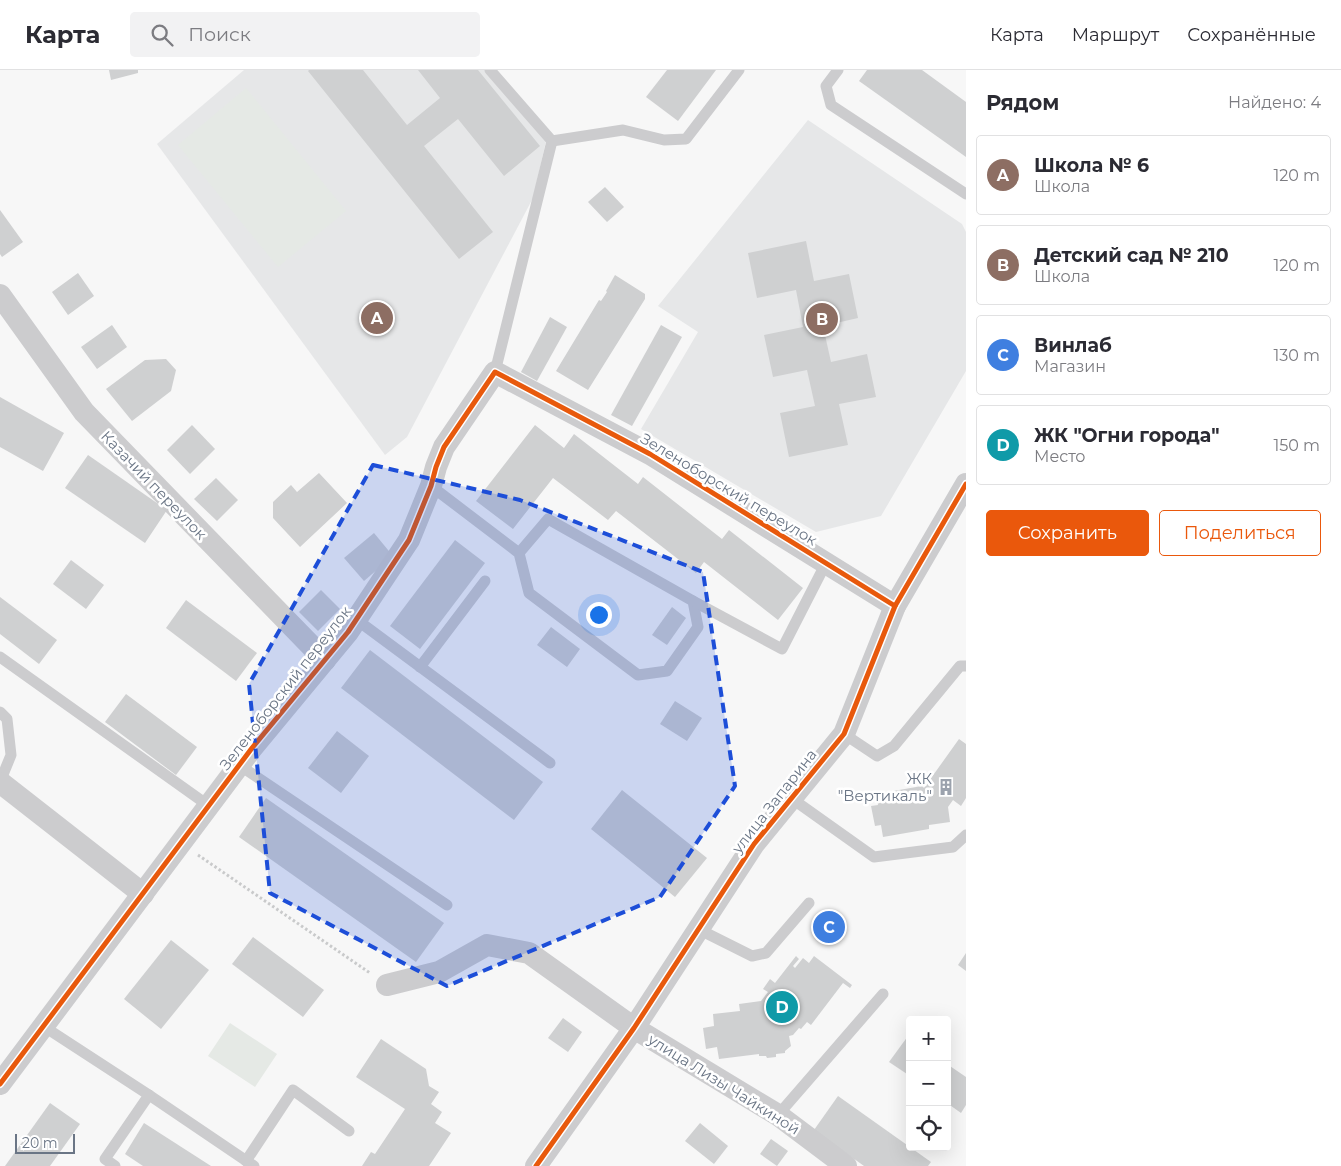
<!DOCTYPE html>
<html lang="ru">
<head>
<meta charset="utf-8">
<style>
	:root { --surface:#fff; --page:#f2f2f3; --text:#2b2b33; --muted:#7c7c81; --line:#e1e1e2; --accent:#ea580c }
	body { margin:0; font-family:Montserrat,sans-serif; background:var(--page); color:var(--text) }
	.controls { position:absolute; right:15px; bottom:15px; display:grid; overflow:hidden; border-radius:5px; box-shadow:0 5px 20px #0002 }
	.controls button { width:45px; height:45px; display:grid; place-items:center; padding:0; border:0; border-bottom:1px solid var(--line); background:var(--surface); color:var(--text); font:25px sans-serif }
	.scale { position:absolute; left:15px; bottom:12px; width:60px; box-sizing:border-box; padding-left:5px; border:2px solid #6a7585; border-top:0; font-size:14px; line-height:18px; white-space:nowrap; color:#6a7585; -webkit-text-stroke:4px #fff; paint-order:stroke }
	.you { position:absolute; left:598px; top:544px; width:18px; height:18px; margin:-12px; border:4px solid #fff; border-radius:50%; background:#1a73e8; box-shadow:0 0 0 8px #1a73e833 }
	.badge { display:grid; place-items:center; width:32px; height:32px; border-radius:50%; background:var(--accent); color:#fff; font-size:16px; font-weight:700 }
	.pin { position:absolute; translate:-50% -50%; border:2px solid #fff; box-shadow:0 1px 5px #0006 }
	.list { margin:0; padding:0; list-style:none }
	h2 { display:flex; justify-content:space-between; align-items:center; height:65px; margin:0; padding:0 20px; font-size:21px }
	h2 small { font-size:16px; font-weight:400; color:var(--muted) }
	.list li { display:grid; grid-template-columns:32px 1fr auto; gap:15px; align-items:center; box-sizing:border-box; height:80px; margin:0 10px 10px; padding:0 10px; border:1px solid var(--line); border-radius:5px }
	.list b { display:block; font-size:19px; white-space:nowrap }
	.list p { margin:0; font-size:16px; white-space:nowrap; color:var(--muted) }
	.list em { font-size:16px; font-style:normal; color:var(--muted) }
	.actions { display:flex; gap:10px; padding:15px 20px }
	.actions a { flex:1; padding:11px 0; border:1px solid var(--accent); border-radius:5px; text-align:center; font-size:18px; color:var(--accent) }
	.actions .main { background:var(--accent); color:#fff }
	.icon { flex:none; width:28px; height:28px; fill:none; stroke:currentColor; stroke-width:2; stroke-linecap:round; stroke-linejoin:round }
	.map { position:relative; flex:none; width:966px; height:1096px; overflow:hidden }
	header { display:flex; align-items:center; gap:30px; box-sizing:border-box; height:70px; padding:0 25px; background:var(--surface); border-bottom:1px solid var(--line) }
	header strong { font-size:24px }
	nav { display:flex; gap:28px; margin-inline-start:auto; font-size:18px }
	.search { width:350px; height:45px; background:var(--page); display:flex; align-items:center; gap:12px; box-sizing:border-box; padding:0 18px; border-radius:5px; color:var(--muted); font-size:19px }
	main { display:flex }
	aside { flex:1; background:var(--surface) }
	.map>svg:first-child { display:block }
	.built { fill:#e6e7e8 }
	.green { fill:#e5e9e5 }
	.building { fill:#cfd0d1 }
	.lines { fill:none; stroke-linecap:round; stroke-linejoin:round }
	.path { stroke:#c9cacb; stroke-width:3; stroke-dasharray:2.5 2.5; stroke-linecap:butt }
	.lane { stroke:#ccccce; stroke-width:11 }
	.street { stroke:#ccccce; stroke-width:22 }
	.cycleway-casing { stroke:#fff; stroke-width:8 }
	.cycleway { stroke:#e8590c; stroke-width:5 }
	.marked { fill:#1d4ed8; fill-opacity:0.2; stroke:#1d4ed8; stroke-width:4; stroke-dasharray:10 6; stroke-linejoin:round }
	.labels { text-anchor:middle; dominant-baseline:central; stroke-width:5; stroke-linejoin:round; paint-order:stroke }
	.street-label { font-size:15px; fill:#6a7585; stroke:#fff }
	.poi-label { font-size:15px; fill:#6a7585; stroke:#fff; text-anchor:end }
</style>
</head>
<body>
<header>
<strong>Карта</strong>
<div class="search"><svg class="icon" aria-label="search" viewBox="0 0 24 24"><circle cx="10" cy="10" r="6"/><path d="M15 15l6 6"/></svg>Поиск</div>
<nav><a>Карта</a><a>Маршрут</a><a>Сохранённые</a></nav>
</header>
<main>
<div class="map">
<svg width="966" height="1096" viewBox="0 0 966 1096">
	<rect width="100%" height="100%" fill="#f7f7f7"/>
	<g class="built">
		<path d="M244,0H490L546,71L533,128L407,367L385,385L157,74Z"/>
		<path d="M808,50L962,154L966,162V301L881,446L816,462L641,359L698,262L658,236Z"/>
	</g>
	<g class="green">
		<path d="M246,18L346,141L278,197L178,75Z"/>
		<path d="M230,953L277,984L255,1017L208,986Z"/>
	</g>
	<g class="building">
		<path d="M109,0H138V3L111,10Z"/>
		<path d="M309,0H363L407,55L440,28L418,0H478L540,76L504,106L458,49L424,76L493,162L459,189L308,1Z"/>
		<path d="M667,0H716L678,51L646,27Z"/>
		<path d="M867,0H922L966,32V87L859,11Z"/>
		<path d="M605,117L624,137L607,152L588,132Z"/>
		<path d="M0,140L23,172L2,187L0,184Z"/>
		<path d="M806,171L814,211L849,204L858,248L823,256L831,292L867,284L876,327L839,334L848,375L789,387L780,343L815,336L807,300L773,307L764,265L803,257L796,220L757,228L748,183Z"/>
		<path d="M78,203L94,226L68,245L52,222Z"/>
		<path d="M615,205L645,224V229L588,320L556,301L599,230L601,231L607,222L606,221Z"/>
		<path d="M550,247L567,257L537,311L521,302Z"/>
		<path d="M112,255L127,277L97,299L81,277Z"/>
		<path d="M661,255L682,267L632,356L611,345Z"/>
		<path d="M166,289L176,300L171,321L132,351L106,319L145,290Z"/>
		<path d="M0,327L64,363L43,401L0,377Z"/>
		<path d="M192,355L215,379L190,404L167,380Z"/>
		<path d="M535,355L564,378L574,364L638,414L643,407L722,469L729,460L803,518L778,550L704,492L696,503L616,441L608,450L553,408L513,459L476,431Z"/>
		<path d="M88,385L167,440L145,473L65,418Z"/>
		<path d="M319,403L347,433L300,477L273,448V432L291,415L297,422Z"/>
		<path d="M216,408L238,430L217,451L194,429Z"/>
		<path d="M374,463L393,486L364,511L344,488Z"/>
		<path d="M455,470L485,493L420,579L390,556Z"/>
		<path d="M71,490L104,515L86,539L53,514Z"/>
		<path d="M321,520L340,539L318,561L299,542Z"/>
		<path d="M0,527L57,570L39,594L0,564Z"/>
		<path d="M186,530L257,583L236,611L166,558Z"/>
		<path d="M672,537L686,548L667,575L652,565Z"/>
		<path d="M551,557L580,579L567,597L537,575Z"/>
		<path d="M370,580L543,712L514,750L341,618Z"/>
		<path d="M126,624L197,677L176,705L105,652Z"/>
		<path d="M675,631L702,648L687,671L660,654Z"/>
		<path d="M337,661L369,686L341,723L308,698Z"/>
		<path d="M959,669L966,674V728L961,736L953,730L948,737L950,752L929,755V759L883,767L881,755L875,756L871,736L878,735L876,724L922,716L924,718Z"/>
		<path d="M622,720L707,788L675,827L591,759Z"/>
		<path d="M266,728L444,853L416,892L239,767Z"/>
		<path d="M253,867L324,920L303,947L232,894Z"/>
		<path d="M171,870L209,900L161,959L124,929Z"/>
		<path d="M966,883V901L958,895Z"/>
		<path d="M796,886L799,889L793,896L795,898L803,888L809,893L814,886L852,915L850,918L843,913L811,955L807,952L801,959L799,958L793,965L789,966L791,976L785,981V983L776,984V987L767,988L766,986H759V984L719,989L717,977L706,979L703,958L714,956L713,944L740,941L739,934L761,931L768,922L763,919L770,909L775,913Z"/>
		<path d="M563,948L582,962L568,982L548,968Z"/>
		<path d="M908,966L910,967V1006L889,992Z"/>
		<path d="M381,969L426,999L429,1016L439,1022L431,1034L442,1042L435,1053L451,1063L429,1096H362L371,1082L375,1084L405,1039L356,1007Z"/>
		<path d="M947,994L966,1007V1035L961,1043L947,1033Z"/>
		<path d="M838,1026L931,1092L928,1096H864L814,1060Z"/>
		<path d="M50,1033L80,1054L50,1096H5Z"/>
		<path d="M144,1053L211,1096H143L125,1084Z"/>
		<path d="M700,1053L728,1076L714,1094L685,1071Z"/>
		<path d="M771,1069L788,1081L777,1096L760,1084Z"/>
	</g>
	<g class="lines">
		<path class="path" d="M198,785L370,903"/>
		<g class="lane">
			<path d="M490,0L552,71L495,302"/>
			<path d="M838,0L826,16L831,35L966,124"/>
			<path d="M552,71L623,60L664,70L686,69L739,0"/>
			<path d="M431,416L519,483L529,523L638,605L667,601L698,557L693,531L548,449L519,483"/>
			<path d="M693,531L782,579L826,493"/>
			<path d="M357,550L550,693"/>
			<path d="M0,587L209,736"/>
			<path d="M420,597L485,511"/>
			<path d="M0,642L7,649L11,685L0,712"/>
			<path d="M844,664L877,686L894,676L960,596H966"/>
			<path d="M239,695L447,835"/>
			<path d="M791,728L874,787L953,777L966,765"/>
			<path d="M698,859L752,886L766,883L809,833"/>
			<path d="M43,956L149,1025L254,1096"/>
			<path d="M778,1045L883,924"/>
			<path d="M246,1091L293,1020L349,1061"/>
			<path d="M115,1096L105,1089L149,1025"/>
		</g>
		<g class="street">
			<path d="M0,225L84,342L325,590"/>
			<path d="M0,714L1,713L143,824"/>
			<path d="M387,915L439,902L487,875L529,883L634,958L778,1045L846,1096"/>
			<path d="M0,1014L252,678L348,562L409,470L431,416L436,397L444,377L495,302L650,384L895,536"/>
			<path d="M536,1096L634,958L754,774L844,664L895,536L966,414"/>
		</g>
		<g class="cycleway-casing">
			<g id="cycleway">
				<path d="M0,1014L252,678L348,562L409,470L431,416L436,397L444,377L495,302L650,384L895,536"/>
				<path d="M536,1096L634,958L754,774L844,664L895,536L966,414"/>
			</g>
		</g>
		<use href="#cycleway" class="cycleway"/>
	</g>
	<path class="marked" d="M373,395L520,430L703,502L735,716L660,827L447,916L270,823L249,614Z"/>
	<defs>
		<g id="building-bare" transform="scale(1.35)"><path d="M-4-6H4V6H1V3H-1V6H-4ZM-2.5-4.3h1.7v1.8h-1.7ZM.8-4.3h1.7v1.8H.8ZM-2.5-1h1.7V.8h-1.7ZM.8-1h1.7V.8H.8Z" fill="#9ba2ad" stroke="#fff" stroke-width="2.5" paint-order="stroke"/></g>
	</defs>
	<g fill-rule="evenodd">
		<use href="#building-bare" x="946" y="717"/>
	</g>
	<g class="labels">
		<g class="street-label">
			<text transform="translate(154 415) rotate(46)">Казачий переулок</text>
			<text transform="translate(729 419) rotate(31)">Зеленоборский переулок</text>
			<text transform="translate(285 618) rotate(-52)">Зеленоборский переулок</text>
			<text transform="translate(774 731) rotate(-52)">улица Запарина</text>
			<text transform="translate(724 1014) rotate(32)">улица Лизы Чайкиной</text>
		</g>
		<g class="poi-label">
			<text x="932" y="708">ЖК<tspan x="932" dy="17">"Вертикаль"</tspan></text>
		</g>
	</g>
</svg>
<div class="controls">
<button>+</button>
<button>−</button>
<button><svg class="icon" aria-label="locate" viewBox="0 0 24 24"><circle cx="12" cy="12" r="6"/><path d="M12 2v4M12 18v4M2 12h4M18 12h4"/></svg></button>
</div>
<div class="scale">20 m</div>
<div class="you"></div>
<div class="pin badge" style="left:377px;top:248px;background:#8d6e63">A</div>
<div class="pin badge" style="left:822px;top:249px;background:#8d6e63">B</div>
<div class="pin badge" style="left:829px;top:857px;background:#3f7fe0">C</div>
<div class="pin badge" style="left:782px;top:937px;background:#0f9aa8">D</div>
</div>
<aside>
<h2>Рядом<small>Найдено: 4</small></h2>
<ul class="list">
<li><span class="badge" style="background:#8d6e63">A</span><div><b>Школа № 6</b><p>Школа</p></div><em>120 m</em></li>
<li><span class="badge" style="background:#8d6e63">B</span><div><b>Детский сад № 210</b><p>Школа</p></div><em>120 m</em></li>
<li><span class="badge" style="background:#3f7fe0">C</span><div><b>Винлаб</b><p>Магазин</p></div><em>130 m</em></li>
<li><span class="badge" style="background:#0f9aa8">D</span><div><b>ЖК &quot;Огни города&quot;</b><p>Место</p></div><em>150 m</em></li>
</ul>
<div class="actions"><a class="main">Сохранить</a><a>Поделиться</a></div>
</aside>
</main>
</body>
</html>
